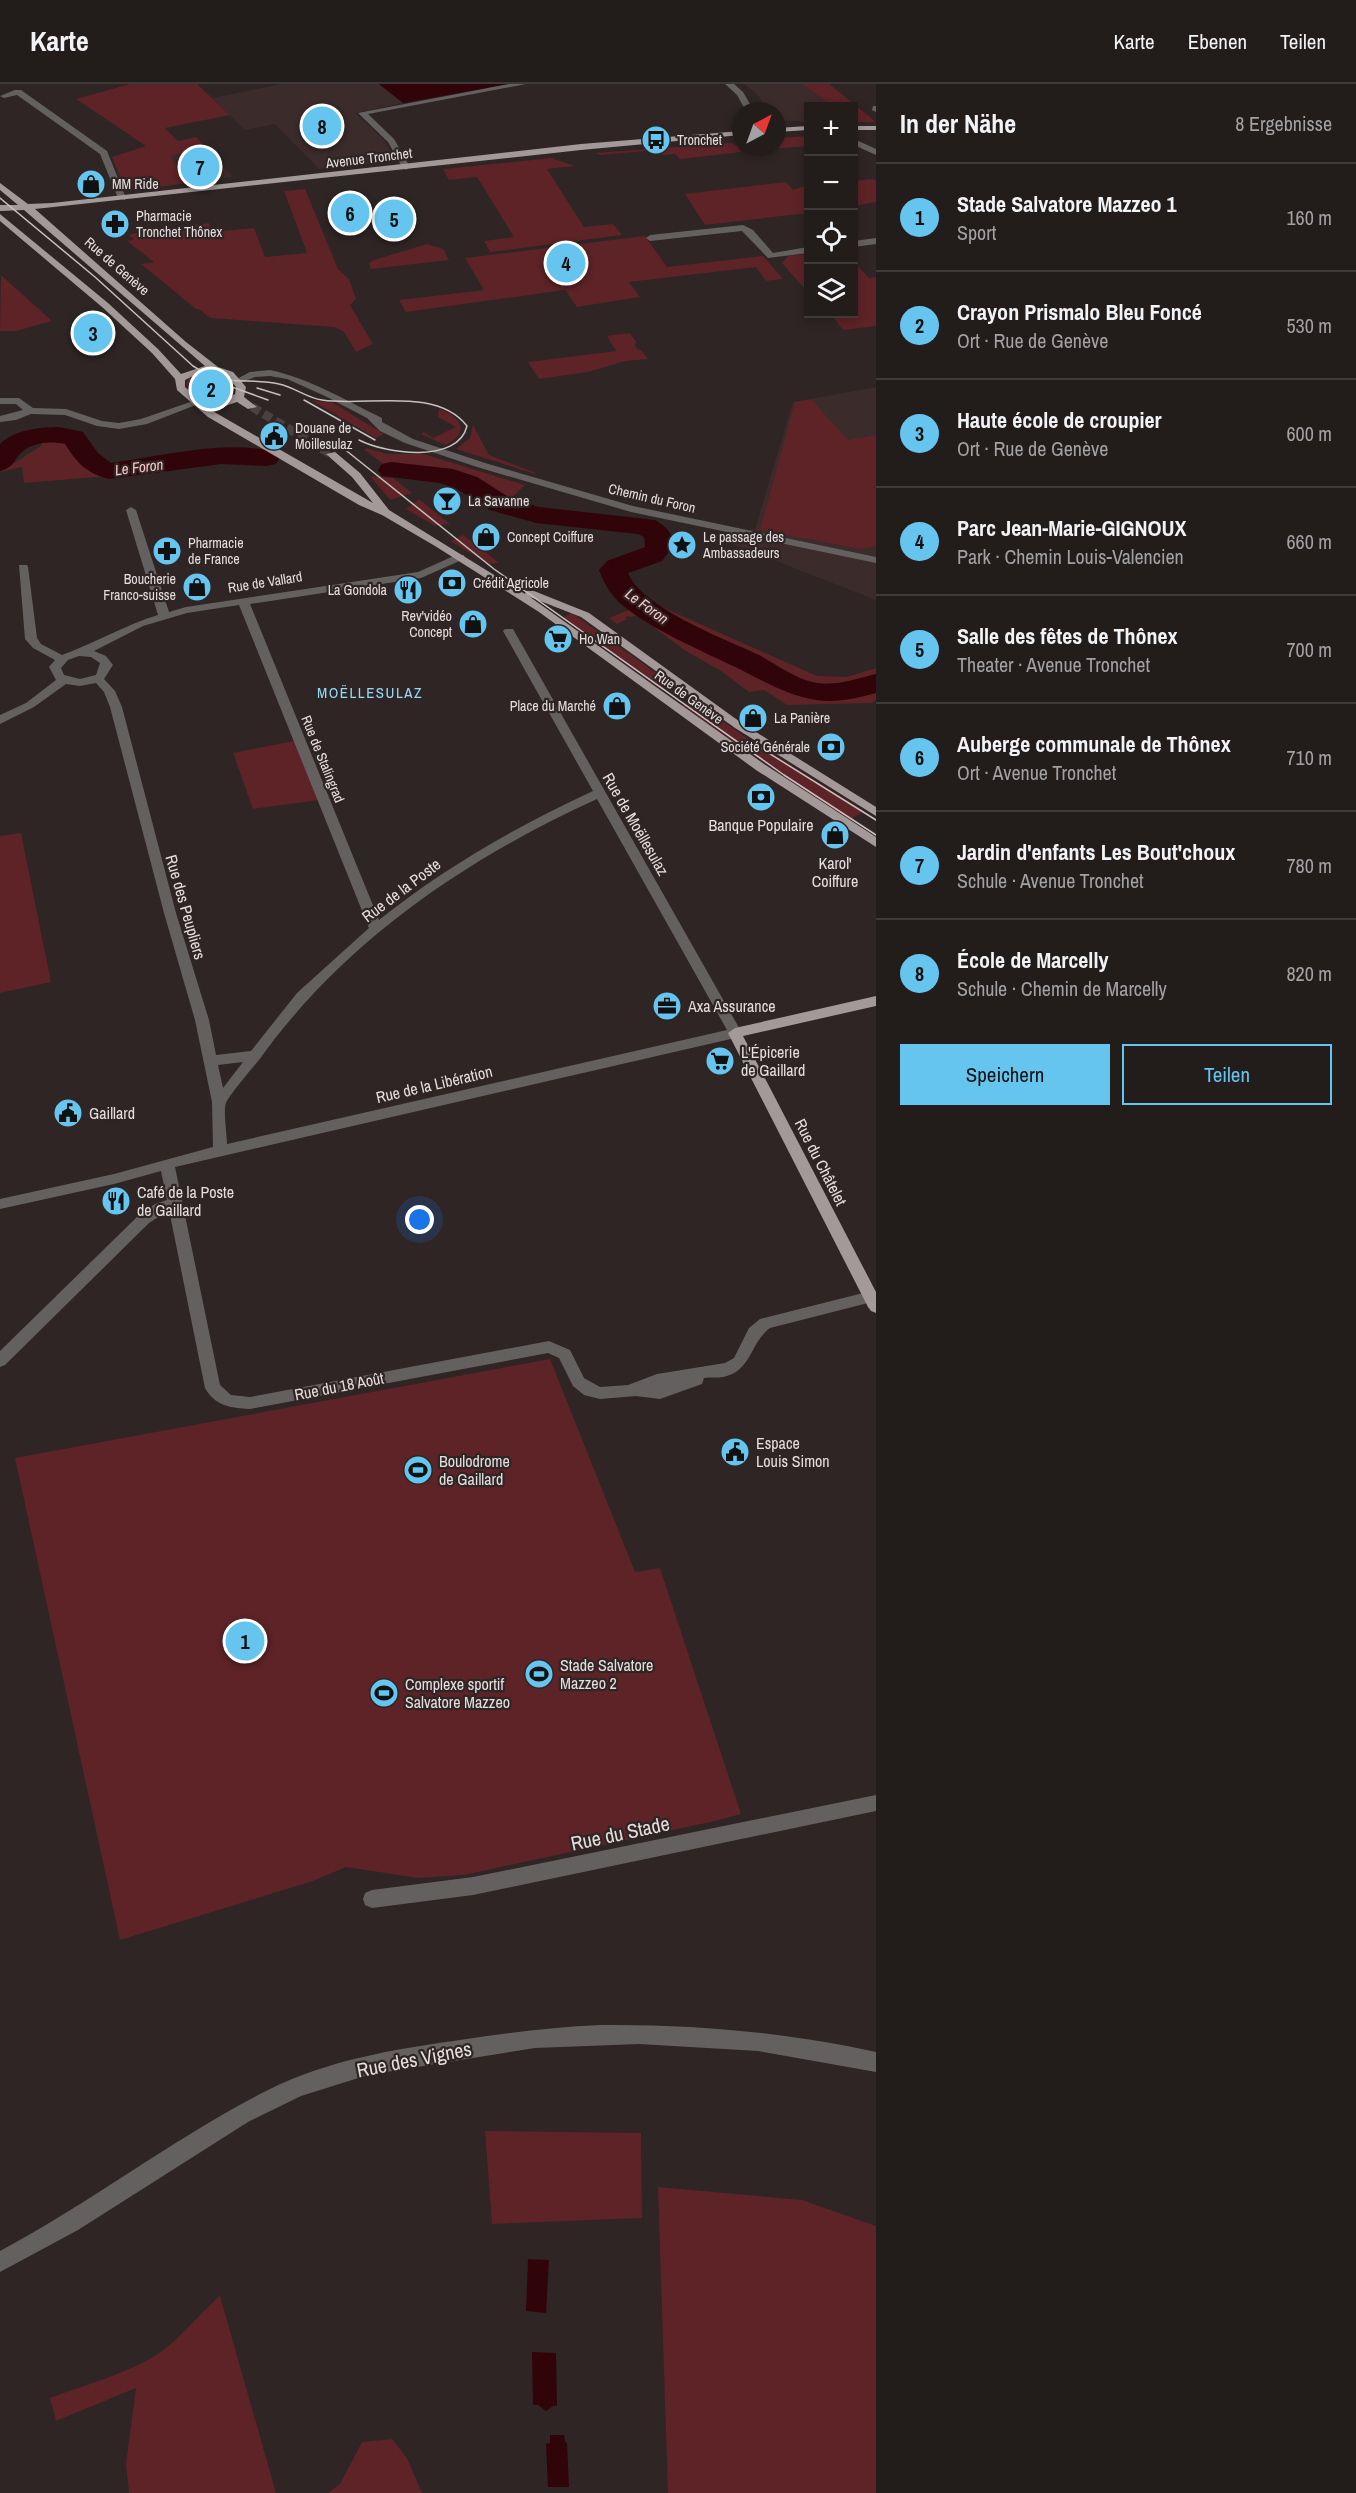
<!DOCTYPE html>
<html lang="de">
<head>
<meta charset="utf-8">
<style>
	:root { --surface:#221c1b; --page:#2e2928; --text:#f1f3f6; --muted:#a2a1a3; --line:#3f3a3a; --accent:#65c5ee }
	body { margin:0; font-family:"Archivo Narrow",sans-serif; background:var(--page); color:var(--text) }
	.controls { position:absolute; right:18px; top:18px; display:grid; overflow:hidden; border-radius:0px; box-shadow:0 3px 9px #0003 }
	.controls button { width:54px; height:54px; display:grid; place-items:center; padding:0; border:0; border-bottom:2px solid var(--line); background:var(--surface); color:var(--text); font:30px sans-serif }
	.compass { position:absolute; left:732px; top:18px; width:54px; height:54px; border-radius:50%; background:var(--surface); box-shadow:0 3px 9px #0003; rotate:41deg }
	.you { position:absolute; left:420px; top:1136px; width:21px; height:21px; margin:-15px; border:4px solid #fff; border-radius:50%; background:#1a73e8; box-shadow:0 0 0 9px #1a73e833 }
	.badge { display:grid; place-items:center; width:39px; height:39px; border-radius:50%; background:var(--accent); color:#111; font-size:20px; font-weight:700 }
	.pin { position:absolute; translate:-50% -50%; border:3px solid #fff; box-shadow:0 2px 6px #0006 }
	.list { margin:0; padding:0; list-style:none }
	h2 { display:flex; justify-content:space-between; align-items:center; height:78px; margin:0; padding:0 24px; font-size:26px }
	h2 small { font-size:20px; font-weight:400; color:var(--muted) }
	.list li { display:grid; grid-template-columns:39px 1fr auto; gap:18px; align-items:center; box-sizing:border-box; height:108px; padding:0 24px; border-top:2px solid var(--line) }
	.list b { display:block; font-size:22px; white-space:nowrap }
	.list p { margin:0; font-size:20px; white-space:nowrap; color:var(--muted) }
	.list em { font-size:20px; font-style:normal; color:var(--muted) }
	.actions { display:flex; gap:12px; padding:18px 24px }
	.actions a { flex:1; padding:14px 0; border:2px solid var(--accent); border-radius:0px; text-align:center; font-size:21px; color:var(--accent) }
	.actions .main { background:var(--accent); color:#111 }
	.icon { flex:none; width:33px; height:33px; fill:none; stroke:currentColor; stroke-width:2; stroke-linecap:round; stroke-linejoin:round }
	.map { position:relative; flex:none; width:876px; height:2409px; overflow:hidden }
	header { display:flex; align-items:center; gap:36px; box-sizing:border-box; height:84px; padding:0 30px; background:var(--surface); border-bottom:2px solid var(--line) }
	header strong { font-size:28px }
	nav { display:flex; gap:33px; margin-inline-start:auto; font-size:21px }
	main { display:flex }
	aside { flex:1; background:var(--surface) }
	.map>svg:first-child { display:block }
	.built { fill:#3b2b2a }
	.green { fill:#5d2327 }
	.water { fill:#310409 }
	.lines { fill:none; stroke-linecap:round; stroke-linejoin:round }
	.river { fill:#310409; fill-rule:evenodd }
	.major-tunnel { stroke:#494140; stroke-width:9; stroke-dasharray:9 4.5; stroke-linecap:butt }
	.minor { fill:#656060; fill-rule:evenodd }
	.major { fill:#a39998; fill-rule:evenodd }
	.tram { stroke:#c7c0c0; stroke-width:1.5 }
	.labels { text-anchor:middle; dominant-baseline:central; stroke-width:4.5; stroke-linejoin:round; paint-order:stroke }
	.far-poi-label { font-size:14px; fill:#e5dede; stroke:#2e2524; text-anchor:start }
	.far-street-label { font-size:14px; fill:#e5dede; stroke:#2e2524 }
	.far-water-label { font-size:15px; font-style:italic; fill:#fac5c5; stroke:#2e2524 }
	.far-neighbourhood-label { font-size:15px; letter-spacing:1.5px; fill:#95d8f7; stroke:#2e2524 }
	.street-label { font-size:16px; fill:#e5dede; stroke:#2e2524 }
	.poi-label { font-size:16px; fill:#e5dede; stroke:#2e2524; text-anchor:start }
	.near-street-label { font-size:20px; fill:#e5dede; stroke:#2e2524 }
</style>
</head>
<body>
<header>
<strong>Karte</strong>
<nav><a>Karte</a><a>Ebenen</a><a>Teilen</a></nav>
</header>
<main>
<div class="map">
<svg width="876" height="2409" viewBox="0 0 876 2409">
	<rect width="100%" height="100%" fill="#2e2524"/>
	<g class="built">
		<path d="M281,0H379L403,19L355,29L384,56L396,77L319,85L275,40L245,46L213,14Z"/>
		<path d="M744,0H802L832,22H808V38L780,36L777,35V27H767L758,11Z"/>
		<path d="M208,66L233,93L188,99L170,72Z"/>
		<path d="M876,303V516L712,452L755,445L793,318Z"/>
	</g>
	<g class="green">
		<path d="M130,0H197L230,31L165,44L178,57L196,53L208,66L170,72L188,99L134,106L124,103L112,73L146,62L76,15Z"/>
		<path d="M802,0H829L876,38H854V22H832Z"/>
		<path d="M808,52V62L758,66L756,63H777V54Z"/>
		<path d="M731,59L736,61L741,68L680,75L675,70L664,71L645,67L601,71L595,69Z"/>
		<path d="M551,74L575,82L547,85L584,143L613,140L622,151L490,168L484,157L514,153L477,93L449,96L443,85Z"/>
		<path d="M872,95L876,96V118L854,122V97Z"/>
		<path d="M786,98L793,106L808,101V129L705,141L685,110Z"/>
		<path d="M305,105L338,185L349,195L356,215L350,221L373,260L356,268L344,248L335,243L210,234L199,225H196L141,180L154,178L127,157L134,155L129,151L142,147L209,139L212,148L254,144L265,173L307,169L284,107Z"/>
		<path d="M645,152L667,183L763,172L783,195L766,197L756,183L629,198L640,213L577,223L565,206L406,228L399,216L484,206L465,174Z"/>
		<path d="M427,160L443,165L449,176L371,185L369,179L374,176Z"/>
		<path d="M808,170V204L805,205L782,179L788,172Z"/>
		<path d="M854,178L869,194L876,193V242L843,246L831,230H854Z"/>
		<path d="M1,191L52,237L16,247H0Z"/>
		<path d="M630,249L637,259L634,260L638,266H641L648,275L625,277L588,288L539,295L528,278L616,267L607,252Z"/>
		<path d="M192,292L232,311C217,322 196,316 186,302L187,295Z"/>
		<path d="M811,315L848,356L876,351V462L861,465L760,446L795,318Z"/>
		<path d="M311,316L333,319L384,350L376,354Z"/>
		<path d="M439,325C462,333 471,349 445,361L421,350L424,348L433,354L456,343L438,333Z"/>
		<path d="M473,341L489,371L536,389L535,390L456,365L470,354Z"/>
		<path d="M54,355L69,359C78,382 98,388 121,391L24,399L22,383L0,388L41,362L42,359Z"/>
		<path d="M366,364L387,370H424L525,401L508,417L451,390L386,382L365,366Z"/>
		<path d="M370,392L393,394L412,409L390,416Z"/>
		<path d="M419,415L450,440L435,442L406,425Z"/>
		<path d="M463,451L499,479L489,480L450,457Z"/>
		<path d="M635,511L817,592L847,593L876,584V617L871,619L787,621L764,606L749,608L721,587L684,566L638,531L631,533L628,532L625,533L627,535L617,540L609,534L633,524L625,517Z"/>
		<path d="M572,529L673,601L662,606L562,534Z"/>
		<path d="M693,616L744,652L864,727L850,736L783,692L682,621Z"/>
		<path d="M294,657L319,716L253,725L233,669Z"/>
		<path d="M21,749L51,898L0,909V752Z"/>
		<path d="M550,1275L635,1488L660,1484L741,1730L715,1737L464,1791L418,1794L346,1783L313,1797L120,1856L15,1374Z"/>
		<path d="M485,2047L641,2049L642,2134L492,2140Z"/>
		<path d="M658,2103L802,2116L876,2142V2409H668Z"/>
		<path d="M220,2212L276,2409H129L126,2380L136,2304L56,2337L50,2314C82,2302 118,2292 148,2276C176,2261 196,2232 220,2212Z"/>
		<path d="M392,2355L407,2374L422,2409H328L340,2400L362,2358Z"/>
	</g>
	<g class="water">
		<path d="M379,0H509L403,19Z"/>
		<path d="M528,2175L549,2176L546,2229L526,2227Z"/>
		<path d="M532,2268L556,2269L557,2322H553L546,2327L538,2321H533Z"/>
		<path d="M550,2351H564L565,2358L567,2359L569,2403H548L546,2360L550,2359Z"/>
	</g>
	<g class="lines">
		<g class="river">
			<path d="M59,343L83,348L98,369L111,379C163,372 224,355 276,368L280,374L276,380L267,382L221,380L109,395C86,389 77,379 65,360C50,357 33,358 22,368C12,377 15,383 0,387V360C14,346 39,343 59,343Z"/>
			<path d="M391,378L453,385L477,393L510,414L539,423L655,436C666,443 673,448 673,462L662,477L628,489C642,524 725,555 759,571C776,580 793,593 812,598C835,603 855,595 876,590V609C857,614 837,619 817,616C786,612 761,595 733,582C696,564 654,547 621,520C610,510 604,499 599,486L607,477L645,463L644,453L638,450L536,439L490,426L457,405L440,399L382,392L378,386L382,380Z"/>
		</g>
		<path class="major-tunnel" d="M252,323L331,370"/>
		<g class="minor">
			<path d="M509,0H526L368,30L394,55L410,83L406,86L402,83L388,58L358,29Z"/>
			<path d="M725,0H734L743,8L754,27H746L737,11Z"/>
			<path d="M15,6H21L107,67L126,114L125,116L118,114L100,70L17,11L4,14L0,12Z"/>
			<path d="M873,22H876V28L872,26Z"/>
			<path d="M854,55L876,65V71L854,61Z"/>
			<path d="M743,141L753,146L773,169L808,163V169L768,174L742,147L650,157L646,154L650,151Z"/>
			<path d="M876,154V160L854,163V157Z"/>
			<path d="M270,286C311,295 345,316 382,334V338L413,355L485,379L633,422L876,473V479L631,428L477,383L405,359L380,347L367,334L325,312L287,295L270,292L255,293L238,300L233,297L250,288Z"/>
			<path d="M0,314H19L33,324L66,325L102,337L119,339L141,335L196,316L201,319L147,340L119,345L97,342L65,331L31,330L16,336L0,338V332L23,326L16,320H0Z"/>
			<path d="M131,423L136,426L169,528L186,523L418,488L456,471H464V475L421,494L250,520L379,836C444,784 517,742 593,707L503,547L505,545H513L742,949L735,954L175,1083L220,1301L231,1311L250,1313L549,1257L570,1266L584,1294L600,1303L628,1301L657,1290L725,1279L734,1274L749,1244L760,1235L871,1207L876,1209V1217L770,1244C749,1260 752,1287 723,1293C717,1294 710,1293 704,1294L702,1300L660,1315L636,1312L600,1315L584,1311L573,1302L559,1274L548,1269L250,1325C231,1324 215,1322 205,1304L169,1126L149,1139L5,1281L0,1283V1267L139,1131L155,1120L167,1116L161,1087L114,1100L0,1125V1115L114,1090L213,1063L212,1018L195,936L164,829L110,623L104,608L96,599L80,602L66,600L34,623L0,640V631L26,619L56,596L49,583L55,576L33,564L25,555L19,481H27L28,483L37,554L41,560L62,571C95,559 125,541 158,531L126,426ZM239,521L369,844L297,909L251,967L216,971L209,936L176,829L122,623L115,607L104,595L113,581L106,572L94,567L143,542L187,529ZM79,572L91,573L100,579L96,591L80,595L64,591L61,584L68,576ZM597,715L727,946L227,1060C227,1050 223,1027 226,1019C228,1013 253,983 259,976C343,858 467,774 597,715ZM243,978L223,1004L218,981Z"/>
			<path d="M876,1711V1727L473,1811L372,1824L365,1821L363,1815L365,1809L372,1806L473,1793Z"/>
			<path d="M600,1941C693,1940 784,1948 876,1968V1988L758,1967L639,1960L535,1964L368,1991L301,2012L248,2038L78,2146L0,2188V2167C92,2118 175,2053 268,2006C328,1976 395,1965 460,1956C507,1949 552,1943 600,1941Z"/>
		</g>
		<g class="major">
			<path d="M808,42V46L777,48V44Z"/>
			<rect x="854" y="42" width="22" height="4"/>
			<path d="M741,47V51L581,66L35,125L186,258L218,283L233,288L246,303L244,313L257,323L248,325L237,318L225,322L209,324L216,329L373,419L352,393L326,370L335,368L360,389L389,426L525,510L526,507H534L589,529L743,640L876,723V732L735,644L581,533L530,513L764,680L876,753V763L756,686L539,528L435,462L382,431L359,421L208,333L177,306L175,295L152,269L102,223L0,137V130L108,219L158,265L181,290L205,282L24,126L0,127V121H18L0,106V99L28,120L52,119L581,60ZM213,288C223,290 230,295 236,303L235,310L223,317H202L185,303V296L199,289Z"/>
			<path d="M876,912V922L743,952L876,1208V1229L871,1227L868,1223L728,949L735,944Z"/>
		</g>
		<g class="tram">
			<path d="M0,114L95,193L193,282L213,294"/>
			<path d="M206,291C230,301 254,294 279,300C294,303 307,314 322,316C366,323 436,302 467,342C458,380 386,370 359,356"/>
			<path d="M232,303L268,316"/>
			<path d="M257,304L280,311"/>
			<path d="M304,316L375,356"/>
			<path d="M343,364L494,485L784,691L876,751"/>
			<path d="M759,663L876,736"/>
		</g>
	</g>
	<defs>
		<g id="bus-disc" transform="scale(1.5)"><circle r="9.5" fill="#65c5ee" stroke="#2e2524"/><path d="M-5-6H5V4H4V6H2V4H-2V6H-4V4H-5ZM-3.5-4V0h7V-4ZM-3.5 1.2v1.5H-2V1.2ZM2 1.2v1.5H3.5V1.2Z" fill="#111"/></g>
		<g id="shop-disc" transform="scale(1.5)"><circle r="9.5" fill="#65c5ee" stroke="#2e2524"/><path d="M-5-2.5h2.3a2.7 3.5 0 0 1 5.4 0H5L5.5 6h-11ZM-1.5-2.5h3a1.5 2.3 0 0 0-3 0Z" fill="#111"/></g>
		<g id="pharmacy-disc" transform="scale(1.5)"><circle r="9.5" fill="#65c5ee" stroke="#2e2524"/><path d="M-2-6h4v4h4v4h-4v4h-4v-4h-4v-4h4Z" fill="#111"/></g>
		<g id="civic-disc" transform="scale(1.5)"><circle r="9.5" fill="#65c5ee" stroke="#2e2524"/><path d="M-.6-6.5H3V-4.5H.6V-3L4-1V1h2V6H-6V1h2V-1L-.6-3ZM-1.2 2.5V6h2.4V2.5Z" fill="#111"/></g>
		<g id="bar-disc" transform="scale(1.5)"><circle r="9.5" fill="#65c5ee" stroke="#2e2524"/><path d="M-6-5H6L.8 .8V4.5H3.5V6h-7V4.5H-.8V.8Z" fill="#111"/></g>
		<g id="sight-disc" transform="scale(1.5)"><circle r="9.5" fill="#65c5ee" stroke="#2e2524"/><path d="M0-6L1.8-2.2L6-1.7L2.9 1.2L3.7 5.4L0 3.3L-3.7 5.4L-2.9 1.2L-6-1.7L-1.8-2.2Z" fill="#111"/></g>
		<g id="bank-disc" transform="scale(1.5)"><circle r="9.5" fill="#65c5ee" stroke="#2e2524"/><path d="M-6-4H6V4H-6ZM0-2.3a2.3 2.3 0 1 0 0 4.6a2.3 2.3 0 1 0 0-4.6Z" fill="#111"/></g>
		<g id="restaurant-disc" transform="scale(1.5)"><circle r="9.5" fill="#65c5ee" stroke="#2e2524"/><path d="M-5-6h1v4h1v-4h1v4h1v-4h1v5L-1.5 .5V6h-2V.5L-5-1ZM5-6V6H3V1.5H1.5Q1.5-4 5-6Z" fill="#111"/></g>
		<g id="supermarket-disc" transform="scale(1.5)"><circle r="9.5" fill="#65c5ee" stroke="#2e2524"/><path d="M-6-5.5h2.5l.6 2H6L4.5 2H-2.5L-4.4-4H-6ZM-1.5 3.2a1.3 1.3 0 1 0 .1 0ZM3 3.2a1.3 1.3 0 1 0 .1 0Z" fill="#111"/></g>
		<g id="office-disc" transform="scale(1.5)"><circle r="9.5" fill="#65c5ee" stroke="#2e2524"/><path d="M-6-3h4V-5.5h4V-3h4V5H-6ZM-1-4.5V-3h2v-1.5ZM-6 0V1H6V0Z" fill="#111"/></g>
		<g id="stadium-disc" transform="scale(1.5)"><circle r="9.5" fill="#65c5ee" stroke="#2e2524"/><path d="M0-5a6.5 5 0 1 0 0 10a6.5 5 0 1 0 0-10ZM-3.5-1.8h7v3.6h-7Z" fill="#111"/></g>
	</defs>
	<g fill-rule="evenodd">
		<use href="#bus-disc" x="656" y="56"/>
		<use href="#shop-disc" x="91" y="100"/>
		<use href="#pharmacy-disc" x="115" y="140"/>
		<use href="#civic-disc" x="274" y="352"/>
		<use href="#bar-disc" x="447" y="417"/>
		<use href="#shop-disc" x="486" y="453"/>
		<use href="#sight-disc" x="682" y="461"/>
		<use href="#pharmacy-disc" x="167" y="467"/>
		<use href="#bank-disc" x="452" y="499"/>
		<use href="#shop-disc" x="197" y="503"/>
		<use href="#restaurant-disc" x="408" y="506"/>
		<use href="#shop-disc" x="473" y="540"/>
		<use href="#supermarket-disc" x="558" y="555"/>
		<use href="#shop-disc" x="617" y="622"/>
		<use href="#shop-disc" x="753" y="634"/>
		<use href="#bank-disc" x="831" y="663"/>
		<use href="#bank-disc" x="761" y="713"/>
		<use href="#shop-disc" x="835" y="751"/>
		<use href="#office-disc" x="667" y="922"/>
		<use href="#supermarket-disc" x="720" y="977"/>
		<use href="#civic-disc" x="68" y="1029"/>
		<use href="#restaurant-disc" x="116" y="1117"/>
		<use href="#civic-disc" x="735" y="1368"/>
		<use href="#stadium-disc" x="418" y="1386"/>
		<use href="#stadium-disc" x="539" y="1590"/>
		<use href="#stadium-disc" x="384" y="1609"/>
	</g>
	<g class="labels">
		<g class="far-poi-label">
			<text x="677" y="56">Tronchet</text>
			<text x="112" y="100">MM Ride</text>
			<text x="136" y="132">Pharmacie<tspan x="136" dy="16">Tronchet Thônex</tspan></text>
			<text x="295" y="344">Douane de<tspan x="295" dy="16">Moillesulaz</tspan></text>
			<text x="468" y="417">La Savanne</text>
			<text x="507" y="453">Concept Coiffure</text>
			<text x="703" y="453">Le passage des<tspan x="703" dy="16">Ambassadeurs</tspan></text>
			<text x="188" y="459">Pharmacie<tspan x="188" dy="16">de France</tspan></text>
			<text x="176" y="495" text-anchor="end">Boucherie<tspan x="176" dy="16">Franco-suisse</tspan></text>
			<text x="473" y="499">Crédit Agricole</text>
			<text x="387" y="506" text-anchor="end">La Gondola</text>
			<text x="452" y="532" text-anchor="end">Rev'vidéo<tspan x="452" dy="16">Concept</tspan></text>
			<text x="579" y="555">Ho Wan</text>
			<text x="596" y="622" text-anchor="end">Place du Marché</text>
			<text x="774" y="634">La Panière</text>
			<text x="810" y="663" text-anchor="end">Société Générale</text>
		</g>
		<g class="far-street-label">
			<text transform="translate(369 74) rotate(-7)">Avenue Tronchet</text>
			<text transform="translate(117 182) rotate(41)">Rue de Genève</text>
			<text transform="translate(652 414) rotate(13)">Chemin du Foron</text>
			<text transform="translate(265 498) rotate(-9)">Rue de Vallard</text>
			<text transform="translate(689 613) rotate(36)">Rue de Genève</text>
			<text transform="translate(323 675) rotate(68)">Rue de Stalingrad</text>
		</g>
		<g class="far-water-label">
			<text transform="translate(139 383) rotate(-7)">Le Foron</text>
			<text transform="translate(647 522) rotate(36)">Le Foron</text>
		</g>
		<g class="far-neighbourhood-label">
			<text x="370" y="608">MOËLLESULAZ</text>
		</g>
		<g class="street-label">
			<text transform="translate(636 740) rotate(60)">Rue de Moëllesulaz</text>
			<text transform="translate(401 806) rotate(-37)">Rue de la Poste</text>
			<text transform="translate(186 823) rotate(74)">Rue des Peupliers</text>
			<text transform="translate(434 1000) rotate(-13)">Rue de la Libération</text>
			<text transform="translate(821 1078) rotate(63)">Rue du Châtelet</text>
			<text transform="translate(339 1302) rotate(-11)">Rue du 18 Août</text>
		</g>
		<g class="poi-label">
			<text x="761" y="741" text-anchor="middle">Banque Populaire</text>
			<text x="835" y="779" text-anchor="middle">Karol'<tspan x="835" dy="18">Coiffure</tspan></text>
			<text x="688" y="922">Axa Assurance</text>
			<text x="741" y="968">L'Épicerie<tspan x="741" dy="18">de Gaillard</tspan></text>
			<text x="89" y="1029">Gaillard</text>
			<text x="137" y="1108">Café de la Poste<tspan x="137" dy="18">de Gaillard</tspan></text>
			<text x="756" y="1359">Espace<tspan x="756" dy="18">Louis Simon</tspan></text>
			<text x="439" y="1377">Boulodrome<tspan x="439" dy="18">de Gaillard</tspan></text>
			<text x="560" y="1581">Stade Salvatore<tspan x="560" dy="18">Mazzeo 2</tspan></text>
			<text x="405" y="1600">Complexe sportif<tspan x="405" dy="18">Salvatore Mazzeo</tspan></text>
		</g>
		<g class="near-street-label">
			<text transform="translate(620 1749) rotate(-12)">Rue du Stade</text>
			<text transform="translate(414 1975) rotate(-11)">Rue des Vignes</text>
		</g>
	</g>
</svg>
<div class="controls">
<button>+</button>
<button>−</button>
<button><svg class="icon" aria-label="locate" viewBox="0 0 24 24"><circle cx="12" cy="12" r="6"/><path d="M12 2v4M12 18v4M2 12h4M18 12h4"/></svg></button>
<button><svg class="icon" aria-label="layers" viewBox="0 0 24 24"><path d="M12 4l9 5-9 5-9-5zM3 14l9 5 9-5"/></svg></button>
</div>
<svg class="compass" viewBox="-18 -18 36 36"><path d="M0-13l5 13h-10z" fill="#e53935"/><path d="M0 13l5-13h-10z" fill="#a2a1a3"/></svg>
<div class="you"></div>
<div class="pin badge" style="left:245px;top:1557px">1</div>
<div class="pin badge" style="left:211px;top:305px">2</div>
<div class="pin badge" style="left:93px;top:249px">3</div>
<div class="pin badge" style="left:566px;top:179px">4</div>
<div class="pin badge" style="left:394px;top:135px">5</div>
<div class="pin badge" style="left:350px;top:129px">6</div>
<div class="pin badge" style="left:200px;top:83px">7</div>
<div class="pin badge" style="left:322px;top:42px">8</div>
</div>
<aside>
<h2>In der Nähe<small>8 Ergebnisse</small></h2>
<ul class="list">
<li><span class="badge">1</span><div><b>Stade Salvatore Mazzeo 1</b><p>Sport</p></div><em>160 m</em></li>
<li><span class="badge">2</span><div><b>Crayon Prismalo Bleu Foncé</b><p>Ort · Rue de Genève</p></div><em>530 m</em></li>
<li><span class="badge">3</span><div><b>Haute école de croupier</b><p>Ort · Rue de Genève</p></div><em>600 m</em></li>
<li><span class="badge">4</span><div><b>Parc Jean-Marie-GIGNOUX</b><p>Park · Chemin Louis-Valencien</p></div><em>660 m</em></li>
<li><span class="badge">5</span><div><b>Salle des fêtes de Thônex</b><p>Theater · Avenue Tronchet</p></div><em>700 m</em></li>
<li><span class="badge">6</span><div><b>Auberge communale de Thônex</b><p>Ort · Avenue Tronchet</p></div><em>710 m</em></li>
<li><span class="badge">7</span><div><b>Jardin d'enfants Les Bout'choux</b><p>Schule · Avenue Tronchet</p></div><em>780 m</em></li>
<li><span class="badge">8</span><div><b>École de Marcelly</b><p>Schule · Chemin de Marcelly</p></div><em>820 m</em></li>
</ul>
<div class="actions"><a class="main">Speichern</a><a>Teilen</a></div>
</aside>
</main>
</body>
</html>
